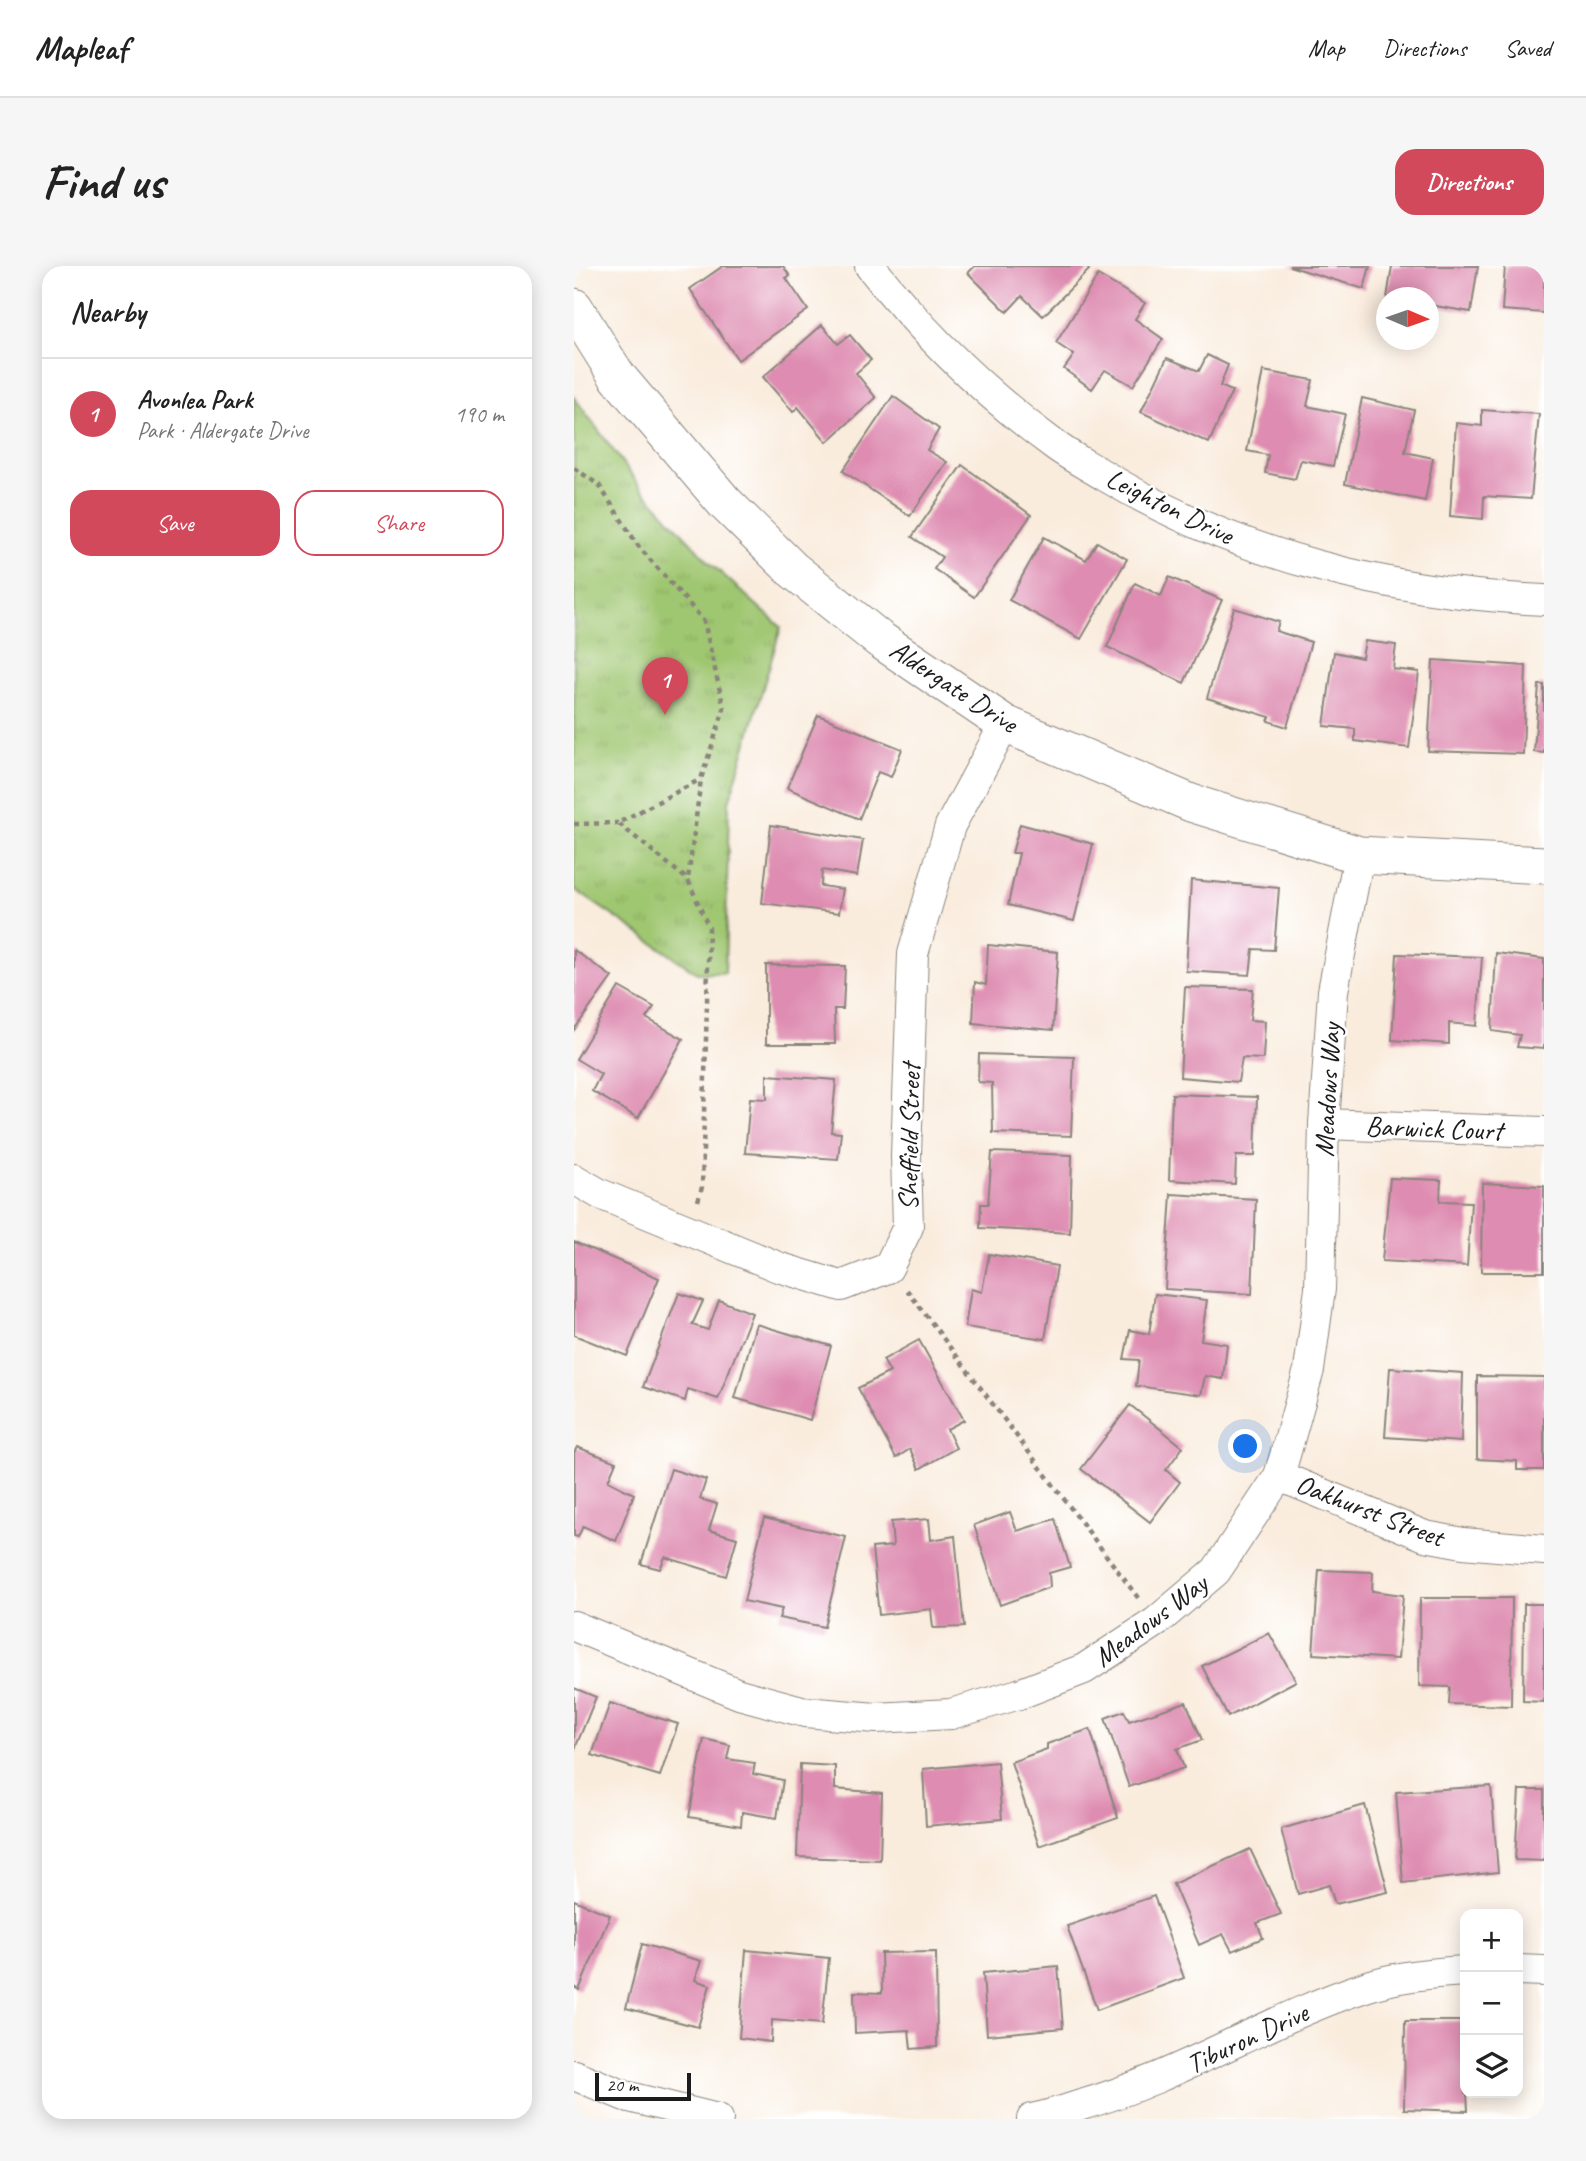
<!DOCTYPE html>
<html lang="en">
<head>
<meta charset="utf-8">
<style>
	:root { --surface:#fff; --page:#f6f6f6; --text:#222; --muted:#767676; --line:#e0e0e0; --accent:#d1495b }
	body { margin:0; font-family:Caveat,sans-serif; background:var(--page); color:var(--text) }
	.controls { position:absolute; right:21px; bottom:21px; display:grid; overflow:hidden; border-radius:14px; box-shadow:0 4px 18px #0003 }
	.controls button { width:63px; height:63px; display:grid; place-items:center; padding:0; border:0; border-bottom:2px solid var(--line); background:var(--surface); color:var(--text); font:35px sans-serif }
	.compass { position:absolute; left:802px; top:21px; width:63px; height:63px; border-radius:50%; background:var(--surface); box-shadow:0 4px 18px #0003; rotate:92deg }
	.scale { position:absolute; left:21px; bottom:18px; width:96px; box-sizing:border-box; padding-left:7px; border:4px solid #1c1c1c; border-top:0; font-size:19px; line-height:24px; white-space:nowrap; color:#1c1c1c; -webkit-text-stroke:5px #fff; paint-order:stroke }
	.you { position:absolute; left:672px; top:1181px; width:24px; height:24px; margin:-18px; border:5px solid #fff; border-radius:50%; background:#1a73e8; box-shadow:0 0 0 10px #1a73e833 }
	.badge { display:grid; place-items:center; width:46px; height:46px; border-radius:50%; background:var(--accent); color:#fff; font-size:23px; font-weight:700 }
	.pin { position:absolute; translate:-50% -58px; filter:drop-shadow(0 2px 4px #0008) }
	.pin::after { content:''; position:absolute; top:37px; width:24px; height:21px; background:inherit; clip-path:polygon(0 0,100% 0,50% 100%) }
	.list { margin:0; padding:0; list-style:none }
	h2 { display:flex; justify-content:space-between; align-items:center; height:91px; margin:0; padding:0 28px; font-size:30px }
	h2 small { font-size:23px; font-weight:400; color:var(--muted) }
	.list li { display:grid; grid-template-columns:46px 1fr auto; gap:21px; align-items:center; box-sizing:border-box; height:112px; padding:0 28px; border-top:2px solid var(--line) }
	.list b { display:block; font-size:26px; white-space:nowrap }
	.list p { margin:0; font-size:23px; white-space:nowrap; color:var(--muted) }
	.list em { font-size:23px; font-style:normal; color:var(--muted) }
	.actions { display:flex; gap:14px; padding:21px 28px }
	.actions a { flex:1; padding:16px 0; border:2px solid var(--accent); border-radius:21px; text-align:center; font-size:24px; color:var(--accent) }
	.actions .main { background:var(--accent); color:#fff }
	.icon { flex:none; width:38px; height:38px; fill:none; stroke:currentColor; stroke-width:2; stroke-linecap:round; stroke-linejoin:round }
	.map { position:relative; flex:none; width:970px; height:1853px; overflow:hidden; border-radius:21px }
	header { display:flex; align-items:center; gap:42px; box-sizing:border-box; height:98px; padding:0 35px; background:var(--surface); border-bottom:2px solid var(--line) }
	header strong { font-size:33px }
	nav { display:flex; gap:38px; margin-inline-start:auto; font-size:24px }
	.intro { display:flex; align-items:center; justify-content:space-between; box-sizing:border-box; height:168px; padding:0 42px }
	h1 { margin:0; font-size:49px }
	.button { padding:18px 32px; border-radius:21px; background:var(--accent); color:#fff; font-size:24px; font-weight:700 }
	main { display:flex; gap:42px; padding:0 42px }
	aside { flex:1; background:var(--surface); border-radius:21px; box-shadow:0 4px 18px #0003 }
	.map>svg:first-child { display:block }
	.park { fill:url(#park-tufts); stroke:#5e7146; stroke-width:2 }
	.building { fill:#de8cb1 }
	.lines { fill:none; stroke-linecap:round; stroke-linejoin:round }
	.minor-casing { stroke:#8a847c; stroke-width:32 }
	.tertiary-casing { stroke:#8a847c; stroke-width:39 }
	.path { stroke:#8a847c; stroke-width:4.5; stroke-dasharray:5 5; stroke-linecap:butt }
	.minor { stroke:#fff; stroke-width:30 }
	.tertiary { stroke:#fff; stroke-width:37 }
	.labels { text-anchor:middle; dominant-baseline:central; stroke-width:5; stroke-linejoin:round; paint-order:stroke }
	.street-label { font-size:28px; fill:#1c1c1c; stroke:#fff }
</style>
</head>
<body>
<header>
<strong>Mapleaf</strong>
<nav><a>Map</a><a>Directions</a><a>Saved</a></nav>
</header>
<div class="intro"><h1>Find us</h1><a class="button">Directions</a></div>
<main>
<aside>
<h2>Nearby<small></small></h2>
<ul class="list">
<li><span class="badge">1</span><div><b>Avonlea Park</b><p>Park · Aldergate Drive</p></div><em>190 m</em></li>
</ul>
<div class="actions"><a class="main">Save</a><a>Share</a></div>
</aside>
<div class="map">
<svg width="970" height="1853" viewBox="0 0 970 1853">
	<defs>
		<pattern id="park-tufts" width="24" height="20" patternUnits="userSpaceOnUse" patternTransform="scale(1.75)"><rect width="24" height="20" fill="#9fc670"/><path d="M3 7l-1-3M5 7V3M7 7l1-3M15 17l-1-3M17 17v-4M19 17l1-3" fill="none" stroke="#88aa60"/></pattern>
	</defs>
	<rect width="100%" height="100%" fill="#fff"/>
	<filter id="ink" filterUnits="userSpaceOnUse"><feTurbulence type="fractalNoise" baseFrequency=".0143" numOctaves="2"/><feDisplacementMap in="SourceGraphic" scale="14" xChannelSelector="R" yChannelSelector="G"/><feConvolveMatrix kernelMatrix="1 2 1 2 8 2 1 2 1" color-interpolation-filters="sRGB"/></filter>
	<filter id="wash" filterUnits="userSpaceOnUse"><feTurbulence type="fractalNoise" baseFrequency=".00686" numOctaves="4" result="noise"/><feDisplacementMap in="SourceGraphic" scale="28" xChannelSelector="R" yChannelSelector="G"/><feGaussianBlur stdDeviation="1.57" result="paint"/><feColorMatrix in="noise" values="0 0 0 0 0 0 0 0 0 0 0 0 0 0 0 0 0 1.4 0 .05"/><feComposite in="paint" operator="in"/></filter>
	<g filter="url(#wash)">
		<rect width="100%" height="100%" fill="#f9ecdd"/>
		<path class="park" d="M0,131L67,222L135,296L207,361L155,536L151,707H123L0,623Z"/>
		<g id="blocks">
			<g class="building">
				<path d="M149,0H209L216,10L212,12L234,44L164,94L116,23Z"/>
				<path d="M401,0H512L515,4L469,50L448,30L433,46L394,7Z"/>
				<path d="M715,0H796L790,23Z"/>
				<path d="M818,0H904L897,46L855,39V32H813Z"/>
				<path d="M931,0H970V47L928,44Z"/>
				<path d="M524,9L571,37L561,53L589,73L559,120L531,104L518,123L490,103L500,89L482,77Z"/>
				<path d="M248,59L264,78L276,69L297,94L282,107L302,132L253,176L224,141L219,146L189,111Z"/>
				<path d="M633,89L654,99L646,120L658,125L635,177L567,146L593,92L625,105Z"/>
				<path d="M689,105L739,114L733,140L771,148L759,200L727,194L721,213L691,207L694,189L673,185Z"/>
				<path d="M319,130L365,163L353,184L373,196L336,250L269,205Z"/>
				<path d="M788,132L840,144L831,186L859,192L851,235L771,218Z"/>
				<path d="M908,144L965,148L957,233L910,230L909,253L876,250L882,157L908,160Z"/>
				<path d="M388,199L457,249L400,331L360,303L368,291L338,271Z"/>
				<path d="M470,271L512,294L523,276L553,293L507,373L435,334Z"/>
				<path d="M595,311L648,334L610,417L533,381L561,317L587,330Z"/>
				<path d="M660,342L705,356L702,365L737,376L713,461L694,455L696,451L633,432Z"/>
				<path d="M791,375L822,379L819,403L845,406L835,482L781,475V463L750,460L760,386L788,392Z"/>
				<path d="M859,394L952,400L949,488L854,485Z"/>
				<path d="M965,419H970V487L960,486Z"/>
				<path d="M244,449L328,483L317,511L304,506L285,553L213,522Z"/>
				<path d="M446,558L519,578L500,655L434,639L445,587H438Z"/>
				<path d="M197,559L289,574L283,610L248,604L247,620L269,623L265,647L188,637Z"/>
				<path d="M617,614L705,622L700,684L679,683L676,709L612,705Z"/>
				<path d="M414,679L484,686L479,764L399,757L401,716L412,719Z"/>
				<path d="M0,684L38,711L0,764Z"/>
				<path d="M922,687L970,693V783L943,781L946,769L918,765Z"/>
				<path d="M823,688L908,691L903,760L875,757V778L818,774Z"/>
				<path d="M192,699L271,700L269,743H260L261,778H192Z"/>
				<path d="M45,721L80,741L72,752L109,773L64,852L18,825L27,808L2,793Z"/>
				<path d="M611,721L679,723L676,754L691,755L689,793L668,792L664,816L606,811Z"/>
				<path d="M405,788L500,791L497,870L419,867L418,817L404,816Z"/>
				<path d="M193,809L262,814L257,866L267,867L264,893L171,887L176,832L193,833Z"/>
				<path d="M598,828L683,831L681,890H662L661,918L595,914Z"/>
				<path d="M418,886L498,889L496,967L406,962L407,938H414Z"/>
				<path d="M816,912L867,914L866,935L897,936L893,1000L808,995Z"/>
				<path d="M908,917L970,920V1006H907Z"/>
				<path d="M597,928L682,933L678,1028L591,1023Z"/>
				<path d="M0,976L85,1012L53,1090L0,1069Z"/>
				<path d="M415,988L483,1000L471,1073L391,1061L397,1023L408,1026Z"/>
				<path d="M105,1027L129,1035L118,1059L134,1064L145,1034L178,1047L144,1133L114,1123L111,1135L69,1121Z"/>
				<path d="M581,1028L633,1034L627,1074L653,1078L649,1113L631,1110L627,1129L562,1120L565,1094L550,1093L556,1064L575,1068Z"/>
				<path d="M182,1058L257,1080L236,1154L161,1132Z"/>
				<path d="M345,1074L390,1154L373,1163L382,1182L345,1203L336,1183L322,1192L284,1122L316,1106L309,1094Z"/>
				<path d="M816,1102L889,1107L887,1176L811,1171Z"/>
				<path d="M903,1110L970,1111V1204H943V1195L903,1193Z"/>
				<path d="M556,1139L609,1181L592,1204L606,1216L576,1256L507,1203Z"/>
				<path d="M3,1181L42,1196L34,1215L60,1228L42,1275L9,1260L4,1271L0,1270V1187Z"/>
				<path d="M97,1203L132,1214L126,1233L143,1238L135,1264L163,1272L152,1310L91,1291L86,1303L67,1298Z"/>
				<path d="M436,1246L443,1265L481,1253L496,1301L475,1307L476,1321L426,1339L400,1259Z"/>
				<path d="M190,1252L272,1271L250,1361L205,1352L208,1343L170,1335Z"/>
				<path d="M355,1253L357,1274L381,1270L390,1361L359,1362L357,1343L305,1349L298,1282L319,1280L317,1256Z"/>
				<path d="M745,1304L799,1306L798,1325L829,1329L824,1393L739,1388Z"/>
				<path d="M846,1332H938L937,1440L875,1438L876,1421L845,1420Z"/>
				<path d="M950,1338H970V1436L949,1435Z"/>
				<path d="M695,1367L722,1415L654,1451L628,1400Z"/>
				<path d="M0,1422L22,1431L0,1485Z"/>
				<path d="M612,1436L628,1474L603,1483L610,1502L555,1521L531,1452L550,1445L555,1455Z"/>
				<path d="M36,1437L104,1458L86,1510L18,1489Z"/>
				<path d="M516,1463L544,1552L465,1580L437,1496L473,1483V1478Z"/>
				<path d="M130,1473L156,1479L153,1493L181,1497L179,1508L209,1514L203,1552L168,1546L167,1560L115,1551Z"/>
				<path d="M423,1496L428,1553L352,1560L349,1503Z"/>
				<path d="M226,1498L261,1500V1523L308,1527L306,1594L223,1591Z"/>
				<path d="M917,1520L924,1606L829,1617L822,1526Z"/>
				<path d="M945,1524H970V1595L941,1594Z"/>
				<path d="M791,1539L814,1626L761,1638L755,1619L724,1628L707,1563Z"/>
				<path d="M676,1583L707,1648L683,1657L689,1672L658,1685L649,1668L625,1679L599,1618Z"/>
				<path d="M580,1630L610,1712L523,1744L493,1660Z"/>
				<path d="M0,1634L36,1649L5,1724L0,1721Z"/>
				<path d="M68,1678L127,1695L121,1714L136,1719L124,1761L52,1742Z"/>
				<path d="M172,1684L255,1692L248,1758L198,1754L197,1776L165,1772Z"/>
				<path d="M362,1686L363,1781L337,1783L335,1764L281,1767L280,1726L308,1727L307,1687Z"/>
				<path d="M484,1700L489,1762L413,1769L409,1707Z"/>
				<path d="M831,1755H891V1827H893L894,1845L830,1843Z"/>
			</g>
		</g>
	</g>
	<g filter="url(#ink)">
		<use href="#blocks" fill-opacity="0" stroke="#8a847c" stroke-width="2"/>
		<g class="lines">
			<g class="minor-casing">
				<g id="minor">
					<path d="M296,0C349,67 412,129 482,180C497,191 515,200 531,210C664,290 817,327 970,334"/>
					<path d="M750,858L970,866"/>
					<path d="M0,913L26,928L204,1001L267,1020L314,1002L334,961L332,890L339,688L376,560L431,458"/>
					<path d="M705,1210L851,1270L889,1277L970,1284"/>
					<path d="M0,1360L165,1428L231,1446L302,1452L377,1448L445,1428L510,1403L582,1356L642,1305L705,1210L735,1104L746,1023L750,858L759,725L785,589"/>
					<path d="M944,1704L970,1705"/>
					<path d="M0,1809L51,1830L144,1853"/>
					<path d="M458,1853C473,1850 489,1845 504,1840C606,1811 692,1754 791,1721C823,1710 858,1707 891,1705"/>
				</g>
			</g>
			<g class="tertiary-casing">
				<path id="tertiary" d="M0,41L43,110L151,237L218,303L305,373L431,458L617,537L785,589L970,599"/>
			</g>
			<g class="path">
				<path d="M0,202L25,219L65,281L130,355L150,443L127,513L114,613"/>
				<path d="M0,558L44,557"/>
				<path d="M124,935L128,921L135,662L114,614L44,557L127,513"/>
				<path d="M333,1024L565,1333"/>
			</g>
			<use href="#minor" class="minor"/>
			<use href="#tertiary" class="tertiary"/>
		</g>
	</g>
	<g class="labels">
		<g class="street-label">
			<text transform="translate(596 240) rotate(26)">Leighton Drive</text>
			<text transform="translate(380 420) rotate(33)">Aldergate Drive</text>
			<text transform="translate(753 824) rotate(-87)">Meadows Way</text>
			<text transform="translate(860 862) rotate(2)">Barwick Court</text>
			<text transform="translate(335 871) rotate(-89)">Sheffield Street</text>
			<text transform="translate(796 1244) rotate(21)">Oakhurst Street</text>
			<text transform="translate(576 1354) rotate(-37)">Meadows Way</text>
			<text transform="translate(673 1772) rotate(-25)">Tiburon Drive</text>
		</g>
	</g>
</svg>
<div class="controls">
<button>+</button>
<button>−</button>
<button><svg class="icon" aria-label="layers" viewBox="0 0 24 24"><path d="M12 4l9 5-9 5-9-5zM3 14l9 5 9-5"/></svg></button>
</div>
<svg class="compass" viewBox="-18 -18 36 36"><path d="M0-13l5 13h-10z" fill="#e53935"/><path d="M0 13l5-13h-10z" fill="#767676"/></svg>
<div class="scale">20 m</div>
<div class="you"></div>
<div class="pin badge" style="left:91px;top:449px">1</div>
</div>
</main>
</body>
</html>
